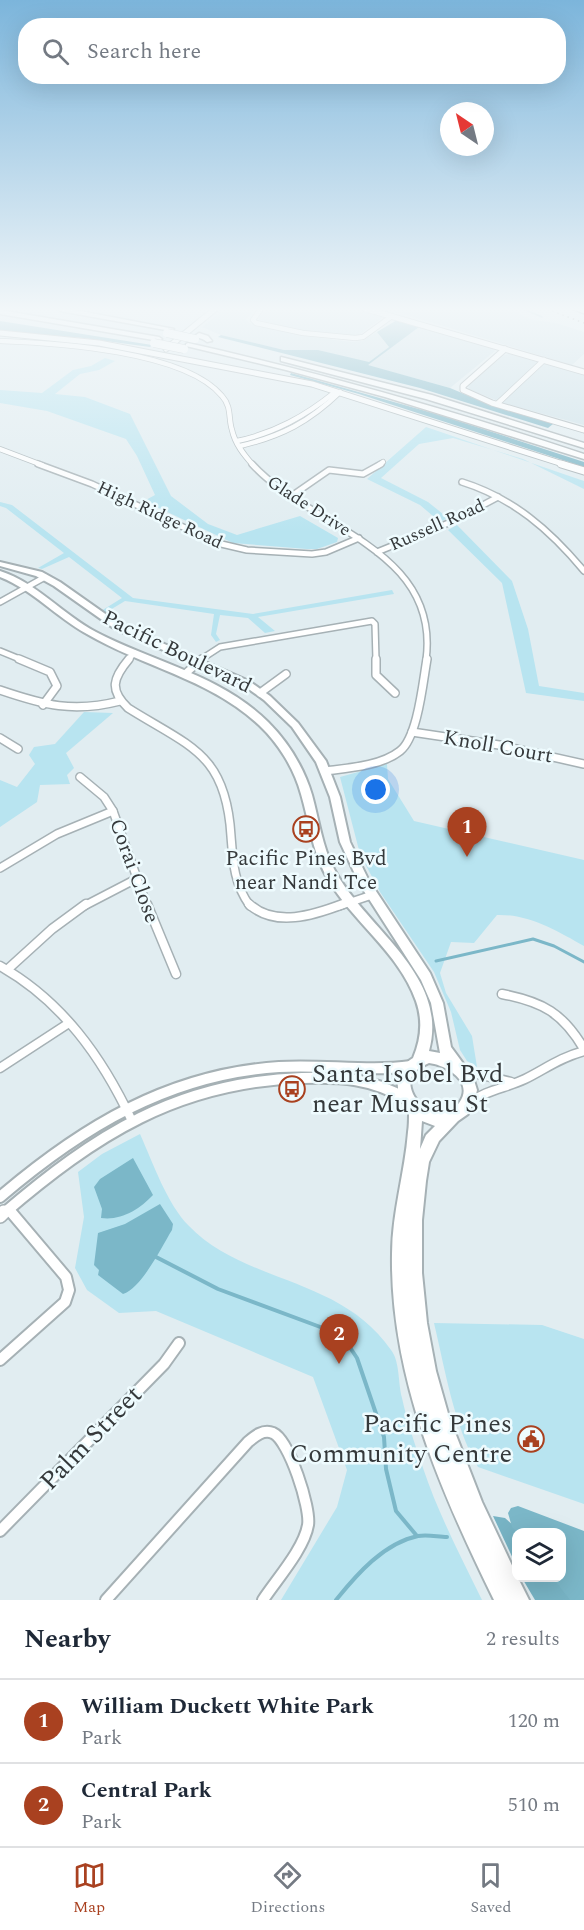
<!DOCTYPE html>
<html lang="en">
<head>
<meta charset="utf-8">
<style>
	:root { --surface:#fff; --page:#f2f2f3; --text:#1f2937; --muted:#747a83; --line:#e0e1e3; --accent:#a94120 }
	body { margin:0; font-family:Spectral,serif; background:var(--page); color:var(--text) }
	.controls { position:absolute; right:18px; bottom:18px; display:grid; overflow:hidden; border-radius:12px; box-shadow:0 6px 24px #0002 }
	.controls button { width:54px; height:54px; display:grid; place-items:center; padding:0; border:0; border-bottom:2px solid var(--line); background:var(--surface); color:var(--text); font:30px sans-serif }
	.compass { position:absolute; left:440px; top:102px; width:54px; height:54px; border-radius:50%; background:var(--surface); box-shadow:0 6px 24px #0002; rotate:325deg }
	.you { position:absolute; left:376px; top:790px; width:21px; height:21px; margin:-15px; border:4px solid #fff; border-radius:50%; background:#1a73e8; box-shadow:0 0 0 9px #1a73e833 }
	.badge { display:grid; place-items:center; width:39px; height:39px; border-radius:50%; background:var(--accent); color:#fff; font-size:20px; font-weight:700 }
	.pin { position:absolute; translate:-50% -50px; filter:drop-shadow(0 2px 3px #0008) }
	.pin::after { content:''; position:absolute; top:32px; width:21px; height:18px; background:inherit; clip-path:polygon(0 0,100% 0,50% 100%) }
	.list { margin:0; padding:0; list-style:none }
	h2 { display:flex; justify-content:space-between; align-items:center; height:78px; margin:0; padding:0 24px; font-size:26px }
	h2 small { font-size:20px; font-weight:400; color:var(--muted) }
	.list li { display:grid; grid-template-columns:39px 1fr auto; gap:18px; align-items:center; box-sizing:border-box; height:84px; padding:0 24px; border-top:2px solid var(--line) }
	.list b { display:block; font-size:22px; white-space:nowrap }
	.list p { margin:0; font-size:20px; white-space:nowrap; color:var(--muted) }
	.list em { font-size:20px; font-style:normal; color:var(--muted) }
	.icon { flex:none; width:33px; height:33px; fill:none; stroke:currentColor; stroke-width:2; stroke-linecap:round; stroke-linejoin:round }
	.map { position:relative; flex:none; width:584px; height:1600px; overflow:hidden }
	.search { position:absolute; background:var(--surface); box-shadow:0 6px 24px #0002; left:18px; right:18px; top:18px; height:66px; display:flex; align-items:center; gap:15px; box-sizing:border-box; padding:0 21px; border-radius:24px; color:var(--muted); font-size:22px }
	.sheet { height:246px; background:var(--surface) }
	nav { display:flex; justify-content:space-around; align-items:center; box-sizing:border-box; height:84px; border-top:2px solid var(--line); background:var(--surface); font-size:16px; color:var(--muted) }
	nav a { display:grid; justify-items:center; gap:3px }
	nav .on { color:var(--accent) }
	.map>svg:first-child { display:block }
	.built { fill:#cde1e8 }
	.green { fill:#b8e4f0 }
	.forest { fill:#77b3c4 }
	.water { fill:#7bb7c8 }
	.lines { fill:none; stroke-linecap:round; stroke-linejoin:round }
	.stream-far2 { stroke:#7bb7c8; stroke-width:1.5 }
	.stream-far1 { stroke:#7bb7c8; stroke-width:3 }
	.stream { stroke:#7bb7c8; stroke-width:4 }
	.minor-far4-casing { stroke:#a6b1b5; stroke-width:6 }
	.minor-far3-casing { stroke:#a6b1b5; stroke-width:8 }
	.minor-far2-casing { stroke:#a6b1b5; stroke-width:10 }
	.minor-far1-casing { stroke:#a6b1b5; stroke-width:11 }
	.minor-casing { stroke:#a6b1b5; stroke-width:14 }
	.tertiary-far3-casing { stroke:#a6b1b5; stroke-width:7 }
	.tertiary-far2-casing { stroke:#a6b1b5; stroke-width:9 }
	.tertiary-far1-casing { stroke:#a6b1b5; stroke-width:14 }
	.tertiary-casing { stroke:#a6b1b5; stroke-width:16 }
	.primary-casing { stroke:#a6b1b5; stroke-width:4 }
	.motorway-casing { stroke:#a6b1b5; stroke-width:3 }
	.minor-far4 { stroke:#fff; stroke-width:4.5 }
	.minor-far3 { stroke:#fff; stroke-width:5 }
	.minor-far2 { stroke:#fff; stroke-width:7 }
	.minor-far1 { stroke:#fff; stroke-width:8 }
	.minor { stroke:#fff; stroke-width:10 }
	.tertiary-far3 { stroke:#fff; stroke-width:5 }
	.tertiary-far2 { stroke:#fff; stroke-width:7 }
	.tertiary-far1 { stroke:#fff; stroke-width:10 }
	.tertiary { stroke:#fff; stroke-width:13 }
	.primary { fill:#fff; fill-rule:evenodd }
	.motorway { fill:#fff; fill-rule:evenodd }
	.tram { stroke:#585e60; stroke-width:1.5 }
	.rail { stroke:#585e60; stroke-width:1.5; stroke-dasharray:1.5 4; stroke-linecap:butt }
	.motorway-bridge-casing { stroke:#a6b1b5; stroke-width:9; stroke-linecap:butt }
	.motorway-bridge { stroke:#fff; stroke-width:8 }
	.labels { text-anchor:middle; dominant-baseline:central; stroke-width:5; stroke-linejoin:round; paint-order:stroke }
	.far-street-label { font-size:18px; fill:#35393b; stroke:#eefbfe }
	.street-label { font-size:21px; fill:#35393b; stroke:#eefbfe }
	.poi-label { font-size:21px; fill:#35393b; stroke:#eefbfe }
	.near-poi-label { font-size:26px; fill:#35393b; stroke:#eefbfe; text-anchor:start }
	.near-street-label { font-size:26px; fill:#35393b; stroke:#eefbfe }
</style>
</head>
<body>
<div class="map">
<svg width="584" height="1600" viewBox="0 0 584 1600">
	<rect width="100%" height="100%" fill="#e1edf1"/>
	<g class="built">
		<path d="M225,309H255L246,319L249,323L305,336L352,342L362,341L377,332L389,347L369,362H364L318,350H284L221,335L202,327Z"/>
		<path d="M268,309H353L383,317L359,335L347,336L303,331L259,320V317Z"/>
		<path d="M387,309H509L533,320L556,323L584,332V354L572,365Z"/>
		<path d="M419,327L493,349L495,351L450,388L367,365Z"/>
		<path d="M509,354L584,375V425L503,403L469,389L468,386L504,355Z"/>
	</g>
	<g class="green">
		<path d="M105,358L115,361L99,370L80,374L55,394L85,397L130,414L171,496L208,524L237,535L300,516L338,538L337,542L317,549H307L233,543L144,501L155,495L137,456L126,439L47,411L0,403V390L42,393L73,370L91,366Z"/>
		<path d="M426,427L435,430L584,481V489L523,459L453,438L419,444L381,478L428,502L448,518L440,522L420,505L367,479Z"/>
		<path d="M0,502L12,505L133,598L253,614L392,590L394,594L258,617L275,631L265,633L248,618L220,615L216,634L220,640L216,642L211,635L214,614L125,601L105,613L101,611L122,598L69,557L42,569L38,568L64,553L6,508L0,506Z"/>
		<path d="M457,525L512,581L528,629L539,686L584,693V701L526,693L502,583L448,530Z"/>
		<path d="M84,712L113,713L66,753L74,768L67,775L70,784L40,785L37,802L0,827V780L17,787L35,764L29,755L34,747L55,744Z"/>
		<path d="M387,764L388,779L414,821L584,860V946C557,931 529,914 497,915L474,943L451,942L440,973L446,993L472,1036L477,1067L467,1061L460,1050L451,1012L434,972L380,892L360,854L340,777Z"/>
		<path d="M140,1134C153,1163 167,1204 189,1226C245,1284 340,1276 391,1350C400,1361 398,1384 402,1398C407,1421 415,1445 423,1468C438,1513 461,1557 482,1600H281L337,1507L347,1470L313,1377L156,1311L119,1313L87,1290L75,1268L84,1217L78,1172L102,1154Z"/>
		<path d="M434,1323L542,1325L584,1339V1504L478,1467C454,1426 445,1369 434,1323Z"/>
	</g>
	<g class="forest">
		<path d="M397,320L419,327L368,365L450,388L493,406L553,424L548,428L420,388L218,337L221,335L284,350H318L369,362L389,347L377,332Z"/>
		<path d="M0,321L152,345L150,347L83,338L0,331Z"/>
		<path d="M291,373L440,415L584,462V467L359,394L290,375Z"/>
		<path d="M493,1516L505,1518L521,1532H516V1565Z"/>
		<path d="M522,1578H557L573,1600H535Z"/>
	</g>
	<g class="water">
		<path d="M133,1158L153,1195C140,1209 121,1221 101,1218L102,1209L94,1187L100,1179Z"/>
		<path d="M160,1204L173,1224L172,1230C162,1246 142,1288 123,1294L98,1275L99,1270L94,1265L98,1233L125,1224Z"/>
		<path d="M518,1506L584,1531V1600H570L553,1578H562V1532H517L512,1527L508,1513L511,1508Z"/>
	</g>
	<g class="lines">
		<path class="stream-far2" d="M523,309L542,317"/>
		<path class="stream-far1" d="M436,961L533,939L554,946L584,962"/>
		<g class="stream">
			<path d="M156,1257L218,1289L323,1328L345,1340L357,1358L384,1437L386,1469L396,1511L417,1536"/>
			<path d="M336,1600C357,1574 384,1543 418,1536C428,1534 438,1537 447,1537"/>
		</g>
		<g class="minor-far4-casing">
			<g id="minor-far4">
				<path d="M261,309L253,320L256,323L303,333L355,338L363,337L392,316"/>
				<path d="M0,341C56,343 185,351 222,396C232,407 228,418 232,430C235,444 244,455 253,465"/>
				<path d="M497,404L544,360"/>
				<path d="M237,441C275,433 305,416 335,392"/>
				<path d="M240,446C282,436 309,422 340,392"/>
				<path d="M0,449L42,465"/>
				<path d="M379,465L383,462"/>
			</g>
		</g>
		<g class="minor-far3-casing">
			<g id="minor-far3">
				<path d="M38,464L92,484L217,543L247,550L312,554L326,552L359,538"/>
				<path d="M252,464C310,528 441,548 426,660"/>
				<path d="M462,482C513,498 550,530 584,571"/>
				<path d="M290,497L329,470L363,474L381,464"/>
				<path d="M377,552L451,522L498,497"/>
				<path d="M0,602L45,577"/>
				<path d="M0,651L22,660"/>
				<path d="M128,660L134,653"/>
				<path d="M200,660L220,647L372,621L375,624L376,660"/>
			</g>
		</g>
		<g class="minor-far2-casing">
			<g id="minor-far2">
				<path d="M19,659L50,672L57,686L43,705"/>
				<path d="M129,659C113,678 109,690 128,708C190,747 226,753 231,836C233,862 234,884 250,906"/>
				<path d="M376,659V675L395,693"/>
				<path d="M185,674L202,659"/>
				<path d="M0,690C44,705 73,713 120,701"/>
				<path d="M260,693L286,674"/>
				<path d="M412,732L499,745L584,764"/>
				<path d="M0,738L18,749"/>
				<path d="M325,771C349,768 381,766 400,751C418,737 423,681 427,659"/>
				<path d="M80,777L104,797L113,811L147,906"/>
				<path d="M0,868L57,834L113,811"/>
				<path d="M84,906L136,879"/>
				<path d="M339,906L372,895"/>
			</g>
		</g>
		<g class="minor-far1-casing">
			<g id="minor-far1">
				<path d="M147,904L176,974"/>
				<path d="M249,904C275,928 314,915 343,904"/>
				<path d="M0,966C62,1001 102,1057 132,1121"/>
				<path d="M8,969L52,929L86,904"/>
				<path d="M502,994C543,1002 563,1013 584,1049"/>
				<path d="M0,1068L69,1023"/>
				<path d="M461,1070L511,1082"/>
				<path d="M469,1103C486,1090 506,1088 525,1079C545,1069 561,1057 584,1051"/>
				<path d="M8,1209L12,1214"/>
			</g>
		</g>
		<g class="minor-casing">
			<g id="minor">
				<path d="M0,1360L65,1302L69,1290L66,1277L11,1212"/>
				<path d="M0,1531L164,1364L179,1343"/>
				<path d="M106,1600L248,1442C255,1436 263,1429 273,1433C289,1440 311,1508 308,1525C304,1549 276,1580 263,1600"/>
			</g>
		</g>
		<g class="tertiary-far3-casing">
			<g id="tertiary-far3">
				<path d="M366,309L584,372"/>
				<path d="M0,333L99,343L312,384L566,465"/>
				<path d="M166,349L215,309"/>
				<path d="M505,349L463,386V390L492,403L584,430"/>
			</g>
		</g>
		<g class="tertiary-far2-casing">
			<path id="tertiary-far2" d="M561,464L584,471"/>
		</g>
		<g class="tertiary-far1-casing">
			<g id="tertiary-far1">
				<path d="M0,1197C82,1127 169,1074 279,1067C323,1064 367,1072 411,1066"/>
				<path d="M3,1214C95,1135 177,1082 302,1078C343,1077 370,1078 407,1099"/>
			</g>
		</g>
		<g class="tertiary-casing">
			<path id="tertiary" d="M0,1216L4,1212"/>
		</g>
		<g class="primary-casing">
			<path id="primary" d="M0,562L42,572L60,582L121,625L249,681L270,696L298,723L326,761L340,797L350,842L368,879L430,973L443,1003L451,1047L473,1077L477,1090L475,1099L468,1114L458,1121L439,1141L429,1162L426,1181L422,1220V1273L427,1323L436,1371L449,1417L482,1502L516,1574V1578H518L529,1600H494C441,1492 390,1377 392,1254C392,1212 405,1172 408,1132C409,1126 409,1119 409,1113C407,1106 401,1100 399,1093C395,1080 401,1065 413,1058C421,1039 423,1021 416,1001C399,952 351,921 326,876C312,850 309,821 301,794C294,768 278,743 259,725C210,679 143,667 87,634C56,617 33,590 0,577V571C37,583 62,614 96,632C153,662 221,675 268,722C288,742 304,768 312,795C319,820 322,846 334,869C365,928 450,975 429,1051L440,1053L431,1003L421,980L360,885L340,842L330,797L316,762L292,727L264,700L243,685L115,629L54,586L36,576L0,566ZM429,1063C446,1065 475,1082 459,1103C437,1132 394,1089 417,1070C420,1067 425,1065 429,1063ZM422,1121L435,1126L426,1135L420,1149Z"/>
		</g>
		<g class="motorway-casing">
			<g id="motorway">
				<path d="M57,309H70L174,329L171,331L60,311Z"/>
				<path d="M0,310L159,337L162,339L159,341L0,314Z"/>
				<path d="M199,333L208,336L212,341L207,342C203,338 198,339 196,335Z"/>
				<path d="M188,343C322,373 454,411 584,454V459L385,397L286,370L186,346V344Z"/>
				<path d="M281,357L432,395L584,443V448L426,399L281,361Z"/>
			</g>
		</g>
		<use href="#minor-far4" class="minor-far4"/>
		<use href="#minor-far3" class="minor-far3"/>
		<use href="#minor-far2" class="minor-far2"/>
		<use href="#minor-far1" class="minor-far1"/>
		<use href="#minor" class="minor"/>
		<use href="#tertiary-far3" class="tertiary-far3"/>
		<use href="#tertiary-far2" class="tertiary-far2"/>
		<use href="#tertiary-far1" class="tertiary-far1"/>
		<use href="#tertiary" class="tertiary"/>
		<use href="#primary" class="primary"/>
		<use href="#motorway" class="motorway"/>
		<path class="tram" d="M571,309L584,314"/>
		<path class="rail" d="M547,309L584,323"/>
		<g class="motorway-bridge-casing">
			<g id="motorway-bridge">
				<path d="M167,333L195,339"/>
				<path d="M154,343L184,349"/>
			</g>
		</g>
		<use href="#motorway-bridge" class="motorway-bridge"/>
	</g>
	<linearGradient id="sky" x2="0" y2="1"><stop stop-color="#7cb5db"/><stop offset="0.58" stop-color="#f2f7f9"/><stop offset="1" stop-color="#f2f7f9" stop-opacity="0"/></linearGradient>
	<rect width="584" height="533" fill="url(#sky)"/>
	<defs>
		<g id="bus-ring" transform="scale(1.35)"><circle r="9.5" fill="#eefbfe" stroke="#a94120" stroke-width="1.5"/><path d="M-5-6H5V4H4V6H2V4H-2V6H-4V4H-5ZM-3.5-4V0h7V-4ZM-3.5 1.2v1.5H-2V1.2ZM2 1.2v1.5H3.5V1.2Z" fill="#a94120"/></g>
		<g id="civic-ring" transform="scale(1.35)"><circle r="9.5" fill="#eefbfe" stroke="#a94120" stroke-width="1.5"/><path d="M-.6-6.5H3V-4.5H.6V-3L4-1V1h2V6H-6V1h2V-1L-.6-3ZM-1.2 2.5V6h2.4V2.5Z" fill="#a94120"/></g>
	</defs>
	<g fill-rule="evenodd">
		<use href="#bus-ring" x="306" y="829"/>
		<use href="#bus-ring" x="292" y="1089"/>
		<use href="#civic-ring" x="531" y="1439"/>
	</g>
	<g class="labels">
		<g class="far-street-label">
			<text transform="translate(309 506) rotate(33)">Glade Drive</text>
			<text transform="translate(160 515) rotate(25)">High Ridge Road</text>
			<text transform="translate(437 525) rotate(-24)">Russell Road</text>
		</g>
		<g class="street-label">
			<text transform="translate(177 652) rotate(26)">Pacific Boulevard</text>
			<text transform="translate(498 747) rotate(10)">Knoll Court</text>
			<text transform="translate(134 871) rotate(70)">Corai Close</text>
		</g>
		<g class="poi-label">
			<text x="306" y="859">Pacific Pines Bvd<tspan x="306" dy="24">near Nandi Tce</tspan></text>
		</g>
		<g class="near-poi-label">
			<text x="312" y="1074">Santa Isobel Bvd<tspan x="312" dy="30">near Mussau St</tspan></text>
			<text x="512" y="1424" text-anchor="end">Pacific Pines<tspan x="512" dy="30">Community Centre</tspan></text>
		</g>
		<g class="near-street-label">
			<text transform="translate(91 1438) rotate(-46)">Palm Street</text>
		</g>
	</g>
</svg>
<div class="controls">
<button><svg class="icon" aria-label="layers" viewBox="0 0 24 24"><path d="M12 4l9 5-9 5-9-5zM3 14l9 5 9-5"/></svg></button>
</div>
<svg class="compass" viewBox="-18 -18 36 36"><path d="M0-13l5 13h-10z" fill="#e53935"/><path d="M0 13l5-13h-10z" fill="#747a83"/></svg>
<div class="you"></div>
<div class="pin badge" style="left:467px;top:857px">1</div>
<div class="pin badge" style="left:339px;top:1364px">2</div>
<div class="search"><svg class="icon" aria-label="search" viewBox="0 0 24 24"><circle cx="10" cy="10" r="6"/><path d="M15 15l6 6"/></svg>Search here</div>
</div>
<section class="sheet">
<h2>Nearby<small>2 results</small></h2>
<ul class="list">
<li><span class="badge">1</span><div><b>William Duckett White Park</b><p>Park</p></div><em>120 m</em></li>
<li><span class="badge">2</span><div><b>Central Park</b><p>Park</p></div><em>510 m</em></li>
</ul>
</section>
<nav>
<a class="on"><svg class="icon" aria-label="map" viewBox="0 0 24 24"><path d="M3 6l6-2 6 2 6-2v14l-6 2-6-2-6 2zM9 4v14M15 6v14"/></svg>Map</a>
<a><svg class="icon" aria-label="directions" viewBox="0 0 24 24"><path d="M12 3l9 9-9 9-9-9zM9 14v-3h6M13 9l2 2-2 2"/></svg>Directions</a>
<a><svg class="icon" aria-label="saved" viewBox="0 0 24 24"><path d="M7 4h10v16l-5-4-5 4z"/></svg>Saved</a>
</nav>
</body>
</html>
